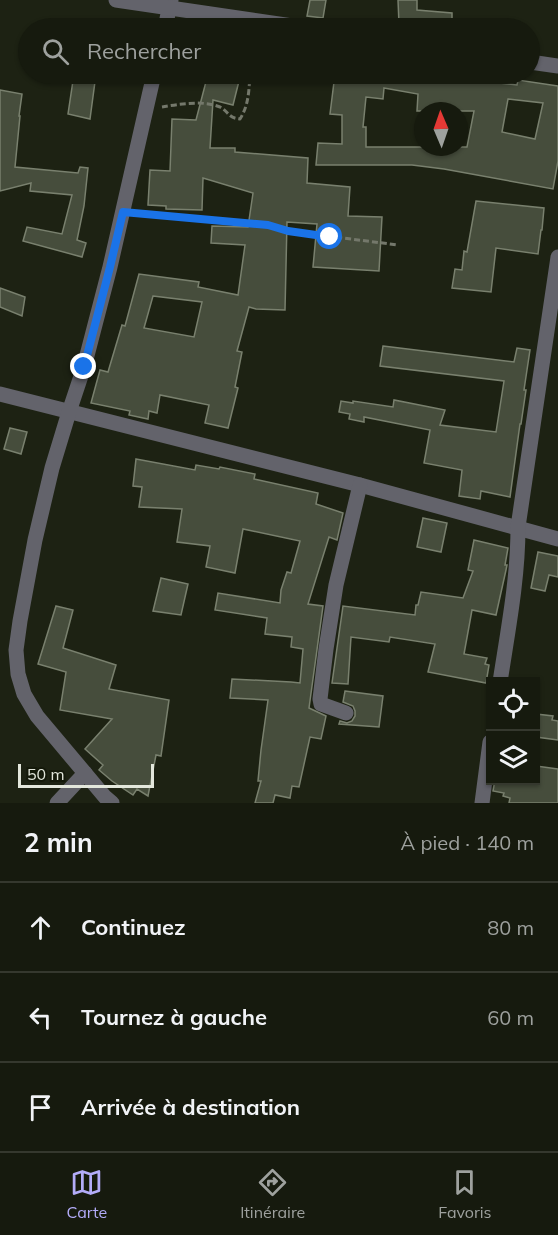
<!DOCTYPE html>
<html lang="fr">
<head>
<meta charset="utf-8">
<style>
	:root { --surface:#161a0e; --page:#1f2317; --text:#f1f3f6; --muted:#9ea19e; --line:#35382e; --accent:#b3acf9 }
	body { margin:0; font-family:Mulish,sans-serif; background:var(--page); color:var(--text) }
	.controls { position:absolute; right:18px; bottom:18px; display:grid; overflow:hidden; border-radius:0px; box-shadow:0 2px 4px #0004 }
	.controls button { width:54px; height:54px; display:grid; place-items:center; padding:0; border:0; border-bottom:2px solid var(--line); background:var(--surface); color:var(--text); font:30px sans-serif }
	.compass { position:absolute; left:414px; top:102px; width:54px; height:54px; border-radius:50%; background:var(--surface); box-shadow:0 2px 4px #0004; rotate:358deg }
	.scale { position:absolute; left:18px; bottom:15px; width:136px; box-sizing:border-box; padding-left:6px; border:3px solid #e3e7dc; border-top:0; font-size:16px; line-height:21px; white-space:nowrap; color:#e3e7dc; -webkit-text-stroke:4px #14190a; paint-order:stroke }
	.stop { position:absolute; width:18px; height:18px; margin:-14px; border:4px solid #1a73e8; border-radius:50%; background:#fff }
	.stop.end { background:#1a73e8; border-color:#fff; box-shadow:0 2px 6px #0008 }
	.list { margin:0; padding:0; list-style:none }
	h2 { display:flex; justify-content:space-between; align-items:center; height:78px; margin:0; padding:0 24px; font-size:26px }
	h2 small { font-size:20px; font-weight:400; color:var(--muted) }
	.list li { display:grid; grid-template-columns:39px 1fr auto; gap:18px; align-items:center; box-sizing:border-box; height:90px; padding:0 24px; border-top:2px solid var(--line) }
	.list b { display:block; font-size:22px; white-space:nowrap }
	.list em { font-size:20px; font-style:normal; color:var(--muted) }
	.icon { flex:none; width:33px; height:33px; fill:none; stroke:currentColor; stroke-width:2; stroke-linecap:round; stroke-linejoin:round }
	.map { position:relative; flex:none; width:558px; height:803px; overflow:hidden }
	.search { position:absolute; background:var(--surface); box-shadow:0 2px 4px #0004; left:18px; right:18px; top:18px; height:66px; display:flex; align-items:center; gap:15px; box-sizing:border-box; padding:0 21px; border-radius:33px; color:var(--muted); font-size:22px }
	.sheet { height:348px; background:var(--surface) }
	nav { display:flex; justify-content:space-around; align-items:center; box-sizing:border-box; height:84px; border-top:2px solid var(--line); background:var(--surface); font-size:16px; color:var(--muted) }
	nav a { display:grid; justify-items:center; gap:3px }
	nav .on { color:var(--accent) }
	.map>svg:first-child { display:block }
	.building { fill:#464d3c; stroke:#79806e; stroke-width:1.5; fill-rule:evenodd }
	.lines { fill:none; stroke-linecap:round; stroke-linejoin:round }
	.path { stroke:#74786b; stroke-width:3; stroke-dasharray:6 3; stroke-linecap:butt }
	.minor { stroke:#63636b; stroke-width:15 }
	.tertiary { stroke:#63636b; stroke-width:15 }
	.route { stroke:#1a73e8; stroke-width:8 }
</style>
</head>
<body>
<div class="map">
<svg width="558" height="803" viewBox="0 0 558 803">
	<rect width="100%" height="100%" fill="#1d2213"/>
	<g class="building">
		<path d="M310,0H326L323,18L307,16Z"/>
		<path d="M398,0H417V10L452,13V22H450L449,28H426L427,27H421V23L399,24Z"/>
		<path d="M74,74H96L90,119L68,114Z"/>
		<path d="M208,74H226L240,77L233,105L213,100L210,148H235V152L308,158L307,183L350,187L348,216L382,217L379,271L313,267L317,224L287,222L285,310L256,309L249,307L237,351L242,352L235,387L238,388L228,428L205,423L209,405L160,395L157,413L149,411L148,419L129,415L130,411L91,403L100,370L108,372L122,325L125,326L139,274L199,282L198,287L238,295L245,245L211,243L212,226L248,227L253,193L203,178L202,210L166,209V206L148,205L150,170L170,171L172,119L196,120ZM153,296L202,302L194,337L144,328Z"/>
		<path d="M335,74H434L474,78V80L517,85L518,80L558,86V161L553,189L444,169L412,165H316L318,143L342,144V115L330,114ZM384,88L418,94L417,111H474L467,147H366V127H363L366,97L383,99ZM508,99L543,103L535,139L502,132Z"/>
		<path d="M0,90L22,94L19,116H20L15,167L78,173L80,167L88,168L84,206L77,240L86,243L82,257L23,241L27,227L62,234L72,195L30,191L31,183L0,191Z"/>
		<path d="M476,201L544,208L542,230H541L538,254L496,248L491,292L452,288L455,269L462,270L464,251L467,252Z"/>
		<path d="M0,288L25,297L22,316L0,307Z"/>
		<path d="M383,346L514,362L517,348L530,350L524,390H526L521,424H520L510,497L481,491L480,499L459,496L462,470L424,463L430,430L364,417V422L349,419L350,414L339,412L341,401L353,403V401L393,407L394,400L445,410L440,425L496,432L504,381L380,366Z"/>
		<path d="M10,428L27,432L21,454L4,449Z"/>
		<path d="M136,459L195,470L196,465L219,469L220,467L255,474L254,479L318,493L316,504L343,513L337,540L329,537L308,604L323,606L309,708L326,716L321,739L310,737L299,787L292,786L290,798L275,795L273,803H255L261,781H258L261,750L268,700L230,698L232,679L291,682L300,683L303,649L291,647L292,637L265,634L267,618L215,610L218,593L280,603L281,590L287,572L291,573L300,541L243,529L235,573L206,567L210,546L177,542L182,509L139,507L142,487L133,486Z"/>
		<path d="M423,518L447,523L441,552L417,547Z"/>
		<path d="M474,540L508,548L505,565H507L506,570L496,615L472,610L464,654L487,658L485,664L489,665L486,683L428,672L435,644L390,637L389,642L351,637L348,684L332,683L343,606L415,615L416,605H418L421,592L463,598L473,571L468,570Z"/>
		<path d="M538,552L558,556V577L549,575L545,591L531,588Z"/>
		<path d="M161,578L188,584L181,615L153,611Z"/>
		<path d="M56,606L73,610L63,648L116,665L109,689L169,700L161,756L156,755L148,796L137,789L133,795L112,781L99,770L103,765L85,749L112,719L60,710L66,672L38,664Z"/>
		<path d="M345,691L383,696L379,727L339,724L340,721L347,723L352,721L355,716V711L353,706L343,702Z"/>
		<path d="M536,714L553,716L552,720L558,721V740L536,737Z"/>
		<path d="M536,766L558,769V803H509L510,798L503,796L504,793L493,791L495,780H536Z"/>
	</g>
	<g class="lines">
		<g class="path">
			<path d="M162,107C180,104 203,100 220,107C229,112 228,118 240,119C249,105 249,89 250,74"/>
			<path d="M140,214L269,225L288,231L398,245"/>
		</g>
		<g class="minor">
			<path d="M165,28L171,0"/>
			<path d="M0,394L360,485L558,539"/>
			<path d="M500,682C508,630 518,579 518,527L558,257"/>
			<path d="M346,713L321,704L320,699L326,649L336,585L360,485"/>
			<path d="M57,803L85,773"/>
			<path d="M112,803L105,797L37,716L24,694L18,674L16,650L20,621L35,540L52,468L69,412L84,367L110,267L154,74"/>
			<path d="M482,803L490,742"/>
		</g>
		<g class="tertiary">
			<path d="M116,0L306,28"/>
			<path d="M530,62L558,66"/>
		</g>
	</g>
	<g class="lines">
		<path class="route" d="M84,367L110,267L123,212L268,225L288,231L330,237"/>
	</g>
</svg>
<div class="controls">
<button><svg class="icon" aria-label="locate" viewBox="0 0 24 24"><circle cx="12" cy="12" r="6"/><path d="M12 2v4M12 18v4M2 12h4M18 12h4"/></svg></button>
<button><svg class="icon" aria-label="layers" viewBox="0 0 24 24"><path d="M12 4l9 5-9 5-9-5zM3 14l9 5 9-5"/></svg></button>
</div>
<svg class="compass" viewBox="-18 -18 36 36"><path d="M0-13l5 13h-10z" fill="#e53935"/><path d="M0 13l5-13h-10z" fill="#9ea19e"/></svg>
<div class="scale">50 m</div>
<div class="stop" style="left:330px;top:237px"></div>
<div class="stop end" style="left:84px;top:367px"></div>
<div class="search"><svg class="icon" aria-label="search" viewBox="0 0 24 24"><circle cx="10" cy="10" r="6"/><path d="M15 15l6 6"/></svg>Rechercher</div>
</div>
<section class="sheet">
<h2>2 min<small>À pied · 140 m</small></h2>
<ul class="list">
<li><svg class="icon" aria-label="ahead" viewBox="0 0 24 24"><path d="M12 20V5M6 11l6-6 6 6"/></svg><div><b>Continuez</b></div><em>80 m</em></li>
<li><svg class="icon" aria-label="left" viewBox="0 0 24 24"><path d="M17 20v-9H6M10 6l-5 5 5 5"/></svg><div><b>Tournez à gauche</b></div><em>60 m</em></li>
<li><svg class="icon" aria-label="arrive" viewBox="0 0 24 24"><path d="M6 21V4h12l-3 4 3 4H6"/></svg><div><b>Arrivée à destination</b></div></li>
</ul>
</section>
<nav>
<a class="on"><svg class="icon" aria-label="map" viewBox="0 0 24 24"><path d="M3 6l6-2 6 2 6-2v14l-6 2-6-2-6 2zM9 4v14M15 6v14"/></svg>Carte</a>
<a><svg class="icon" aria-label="directions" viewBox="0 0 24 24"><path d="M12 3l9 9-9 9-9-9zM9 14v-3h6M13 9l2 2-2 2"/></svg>Itinéraire</a>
<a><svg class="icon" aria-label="saved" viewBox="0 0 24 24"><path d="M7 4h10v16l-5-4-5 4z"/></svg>Favoris</a>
</nav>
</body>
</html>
